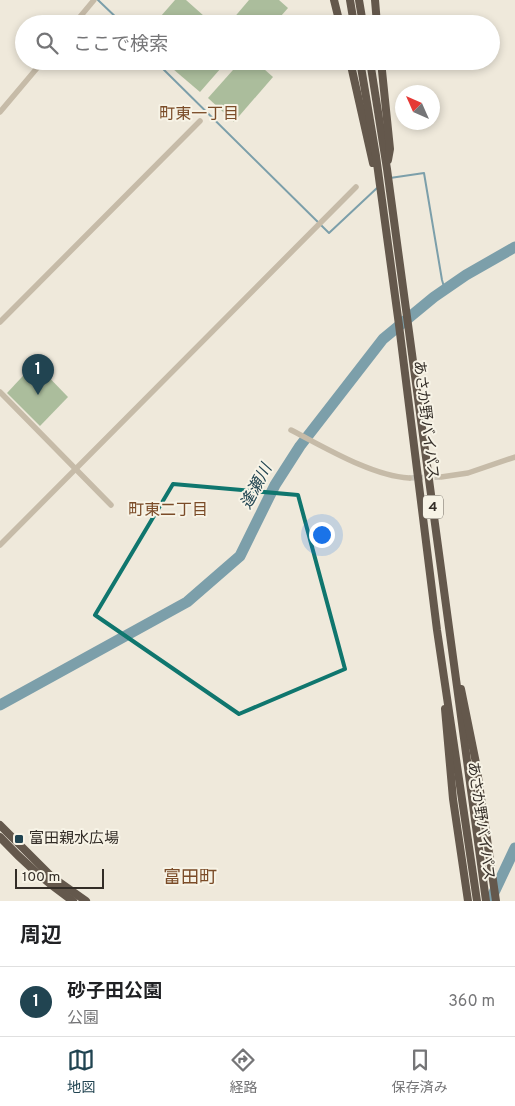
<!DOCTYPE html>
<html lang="ja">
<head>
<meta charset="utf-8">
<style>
	:root { --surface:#fff; --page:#f6f6f6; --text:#202124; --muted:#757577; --line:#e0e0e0; --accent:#214451 }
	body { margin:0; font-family:Overpass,"Noto Sans JP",sans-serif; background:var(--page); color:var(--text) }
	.compass { position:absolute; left:395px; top:85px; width:45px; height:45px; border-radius:50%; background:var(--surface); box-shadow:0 2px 8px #0003; rotate:315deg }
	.scale { position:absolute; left:15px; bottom:12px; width:89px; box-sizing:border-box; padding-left:5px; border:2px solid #332d27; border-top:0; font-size:14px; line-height:18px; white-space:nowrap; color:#332d27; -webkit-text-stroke:4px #f7f3e6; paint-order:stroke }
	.you { position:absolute; left:321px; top:534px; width:18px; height:18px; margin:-12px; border:4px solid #fff; border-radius:50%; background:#1a73e8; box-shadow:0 0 0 8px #1a73e833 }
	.badge { display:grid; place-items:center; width:32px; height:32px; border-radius:50%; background:var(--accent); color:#fff; font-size:16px; font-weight:700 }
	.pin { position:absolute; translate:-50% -41px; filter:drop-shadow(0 1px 2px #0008) }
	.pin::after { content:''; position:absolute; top:26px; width:18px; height:15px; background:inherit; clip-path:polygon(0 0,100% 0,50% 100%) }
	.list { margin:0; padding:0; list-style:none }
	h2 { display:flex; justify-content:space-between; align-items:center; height:65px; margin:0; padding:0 20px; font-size:21px }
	h2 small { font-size:16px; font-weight:400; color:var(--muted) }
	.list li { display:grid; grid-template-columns:32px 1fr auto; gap:15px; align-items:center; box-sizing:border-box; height:70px; padding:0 20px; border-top:1px solid var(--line) }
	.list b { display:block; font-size:19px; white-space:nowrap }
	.list p { margin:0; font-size:16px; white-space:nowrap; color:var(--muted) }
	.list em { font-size:16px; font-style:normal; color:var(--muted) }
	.icon { flex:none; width:28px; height:28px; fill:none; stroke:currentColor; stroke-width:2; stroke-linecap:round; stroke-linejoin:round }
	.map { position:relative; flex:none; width:515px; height:901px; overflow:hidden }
	.search { position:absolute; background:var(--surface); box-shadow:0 2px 8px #0003; left:15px; right:15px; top:15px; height:55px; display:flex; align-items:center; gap:12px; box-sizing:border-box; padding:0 18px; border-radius:28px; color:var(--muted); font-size:19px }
	.sheet { height:135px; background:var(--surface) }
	nav { display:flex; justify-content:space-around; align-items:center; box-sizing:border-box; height:70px; border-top:1px solid var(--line); background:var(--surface); font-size:14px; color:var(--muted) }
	nav a { display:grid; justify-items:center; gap:2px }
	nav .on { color:var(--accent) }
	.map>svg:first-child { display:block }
	.green { fill:#abbd9c }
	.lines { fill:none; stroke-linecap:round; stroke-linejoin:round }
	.stream { stroke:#7c9faa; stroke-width:2 }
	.river { stroke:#7c9faa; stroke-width:11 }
	.tertiary-tunnel { stroke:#c9c3b7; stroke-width:5.5; stroke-dasharray:5.5 3; stroke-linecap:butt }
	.tertiary { stroke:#c6bba8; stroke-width:5.5 }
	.trunk { stroke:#64584c; stroke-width:8 }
	.marked { fill:none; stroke:#0f766e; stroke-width:4; stroke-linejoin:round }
	.poi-dot { fill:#214451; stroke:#f7f3e6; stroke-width:2 }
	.labels { text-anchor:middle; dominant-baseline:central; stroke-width:4; stroke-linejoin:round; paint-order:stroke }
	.shield { fill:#f7f3e6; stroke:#6e6860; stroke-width:1 }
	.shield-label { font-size:14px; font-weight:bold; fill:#332d27 }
	.street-label { font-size:15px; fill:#332d27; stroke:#f7f3e6 }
	.poi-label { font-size:15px; fill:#332d27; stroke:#f7f3e6; text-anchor:start }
	.neighbourhood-label { font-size:16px; fill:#7b4c28; stroke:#f7f3e6 }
	.water-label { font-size:16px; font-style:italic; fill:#214451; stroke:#f7f3e6 }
	.quarter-label { font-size:18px; fill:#7b4c28; stroke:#f7f3e6 }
</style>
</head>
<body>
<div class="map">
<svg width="515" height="901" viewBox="0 0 515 901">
	<rect width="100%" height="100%" fill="#efe9db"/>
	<g class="green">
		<path d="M175,0H186L204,16L198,24H154Z"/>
		<path d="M249,0H279L288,8L274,24H236L232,20Z"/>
		<path d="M181,61H213L221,68L200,92L173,69Z"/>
		<path d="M241,61H255L273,77L234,122L208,98Z"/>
		<path d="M35,363L68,397L40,426L7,393Z"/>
	</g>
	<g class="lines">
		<g class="stream">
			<path d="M98,0L123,24"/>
			<path d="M155,61L329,233L377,188"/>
			<path d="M390,178L424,173L442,280L445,290"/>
		</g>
		<g class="river">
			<path d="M0,705L187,602L240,556L275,485L300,446L383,339L434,297L466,275L515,247"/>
			<path d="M490,901L515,848"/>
		</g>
		<path class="tertiary-tunnel" d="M409,478L441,477"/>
		<g class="tertiary">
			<path d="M74,24L94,0"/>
			<path d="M0,112L43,61"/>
			<path d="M0,322L200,121"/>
			<path d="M0,392L111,505"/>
			<path d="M291,430C324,447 372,476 409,478"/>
			<path d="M441,477L468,473L515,457"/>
			<path d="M0,545L356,187"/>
		</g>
		<g class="trunk">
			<path d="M334,0L340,24"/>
			<path d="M350,0L354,24"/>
			<path d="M359,0L363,24"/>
			<path d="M375,0L377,24"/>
			<path d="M350,61L373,163"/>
			<path d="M360,61L376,156L399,325L437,630L477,901"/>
			<path d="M370,61L387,169L486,901"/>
			<path d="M381,61L390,149L388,160"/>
			<path d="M461,689L476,763L496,901"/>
			<path d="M445,709L453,799L468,901"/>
			<path d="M0,825L52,877L86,901"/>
			<path d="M0,837C22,861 46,882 73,901"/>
		</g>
	</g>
	<path class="marked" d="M173,484L298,495L345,669L239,714L95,615Z"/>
	<rect class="poi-dot" x="14" y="834" width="10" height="10" rx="2.5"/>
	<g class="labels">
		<rect class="shield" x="423" y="495.5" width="20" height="23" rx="4"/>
		<g class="shield-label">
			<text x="433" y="507">4</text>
		</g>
		<g class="street-label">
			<text transform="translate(425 420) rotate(83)">あさか野バイパス</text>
			<text transform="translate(480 821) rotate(82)">あさか野バイパス</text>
		</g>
		<g class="poi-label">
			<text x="29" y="839">富田親水広場</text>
		</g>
		<g class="neighbourhood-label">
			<text x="199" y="115">町東一丁目</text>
			<text x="168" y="511">町東二丁目</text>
		</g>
		<g class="water-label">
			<text transform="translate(257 487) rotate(-62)">逢瀬川</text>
		</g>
		<g class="quarter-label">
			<text x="190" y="878">富田町</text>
		</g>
	</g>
</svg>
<svg class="compass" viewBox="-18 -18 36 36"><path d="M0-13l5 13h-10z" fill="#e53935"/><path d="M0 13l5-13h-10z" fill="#757577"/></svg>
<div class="scale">100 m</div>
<div class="you"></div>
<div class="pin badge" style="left:38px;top:395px">1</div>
<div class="search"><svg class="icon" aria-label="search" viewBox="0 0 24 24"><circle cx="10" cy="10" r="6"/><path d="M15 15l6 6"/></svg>ここで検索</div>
</div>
<section class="sheet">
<h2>周辺<small></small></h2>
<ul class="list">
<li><span class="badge">1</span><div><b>砂子田公園</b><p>公園</p></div><em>360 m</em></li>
</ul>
</section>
<nav>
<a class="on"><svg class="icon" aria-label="map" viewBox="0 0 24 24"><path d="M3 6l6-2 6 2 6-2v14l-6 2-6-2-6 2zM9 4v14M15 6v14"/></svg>地図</a>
<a><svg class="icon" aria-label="directions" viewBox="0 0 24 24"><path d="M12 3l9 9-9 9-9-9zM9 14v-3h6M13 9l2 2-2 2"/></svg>経路</a>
<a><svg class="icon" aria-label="saved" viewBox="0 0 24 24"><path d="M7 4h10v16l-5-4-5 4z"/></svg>保存済み</a>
</nav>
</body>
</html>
